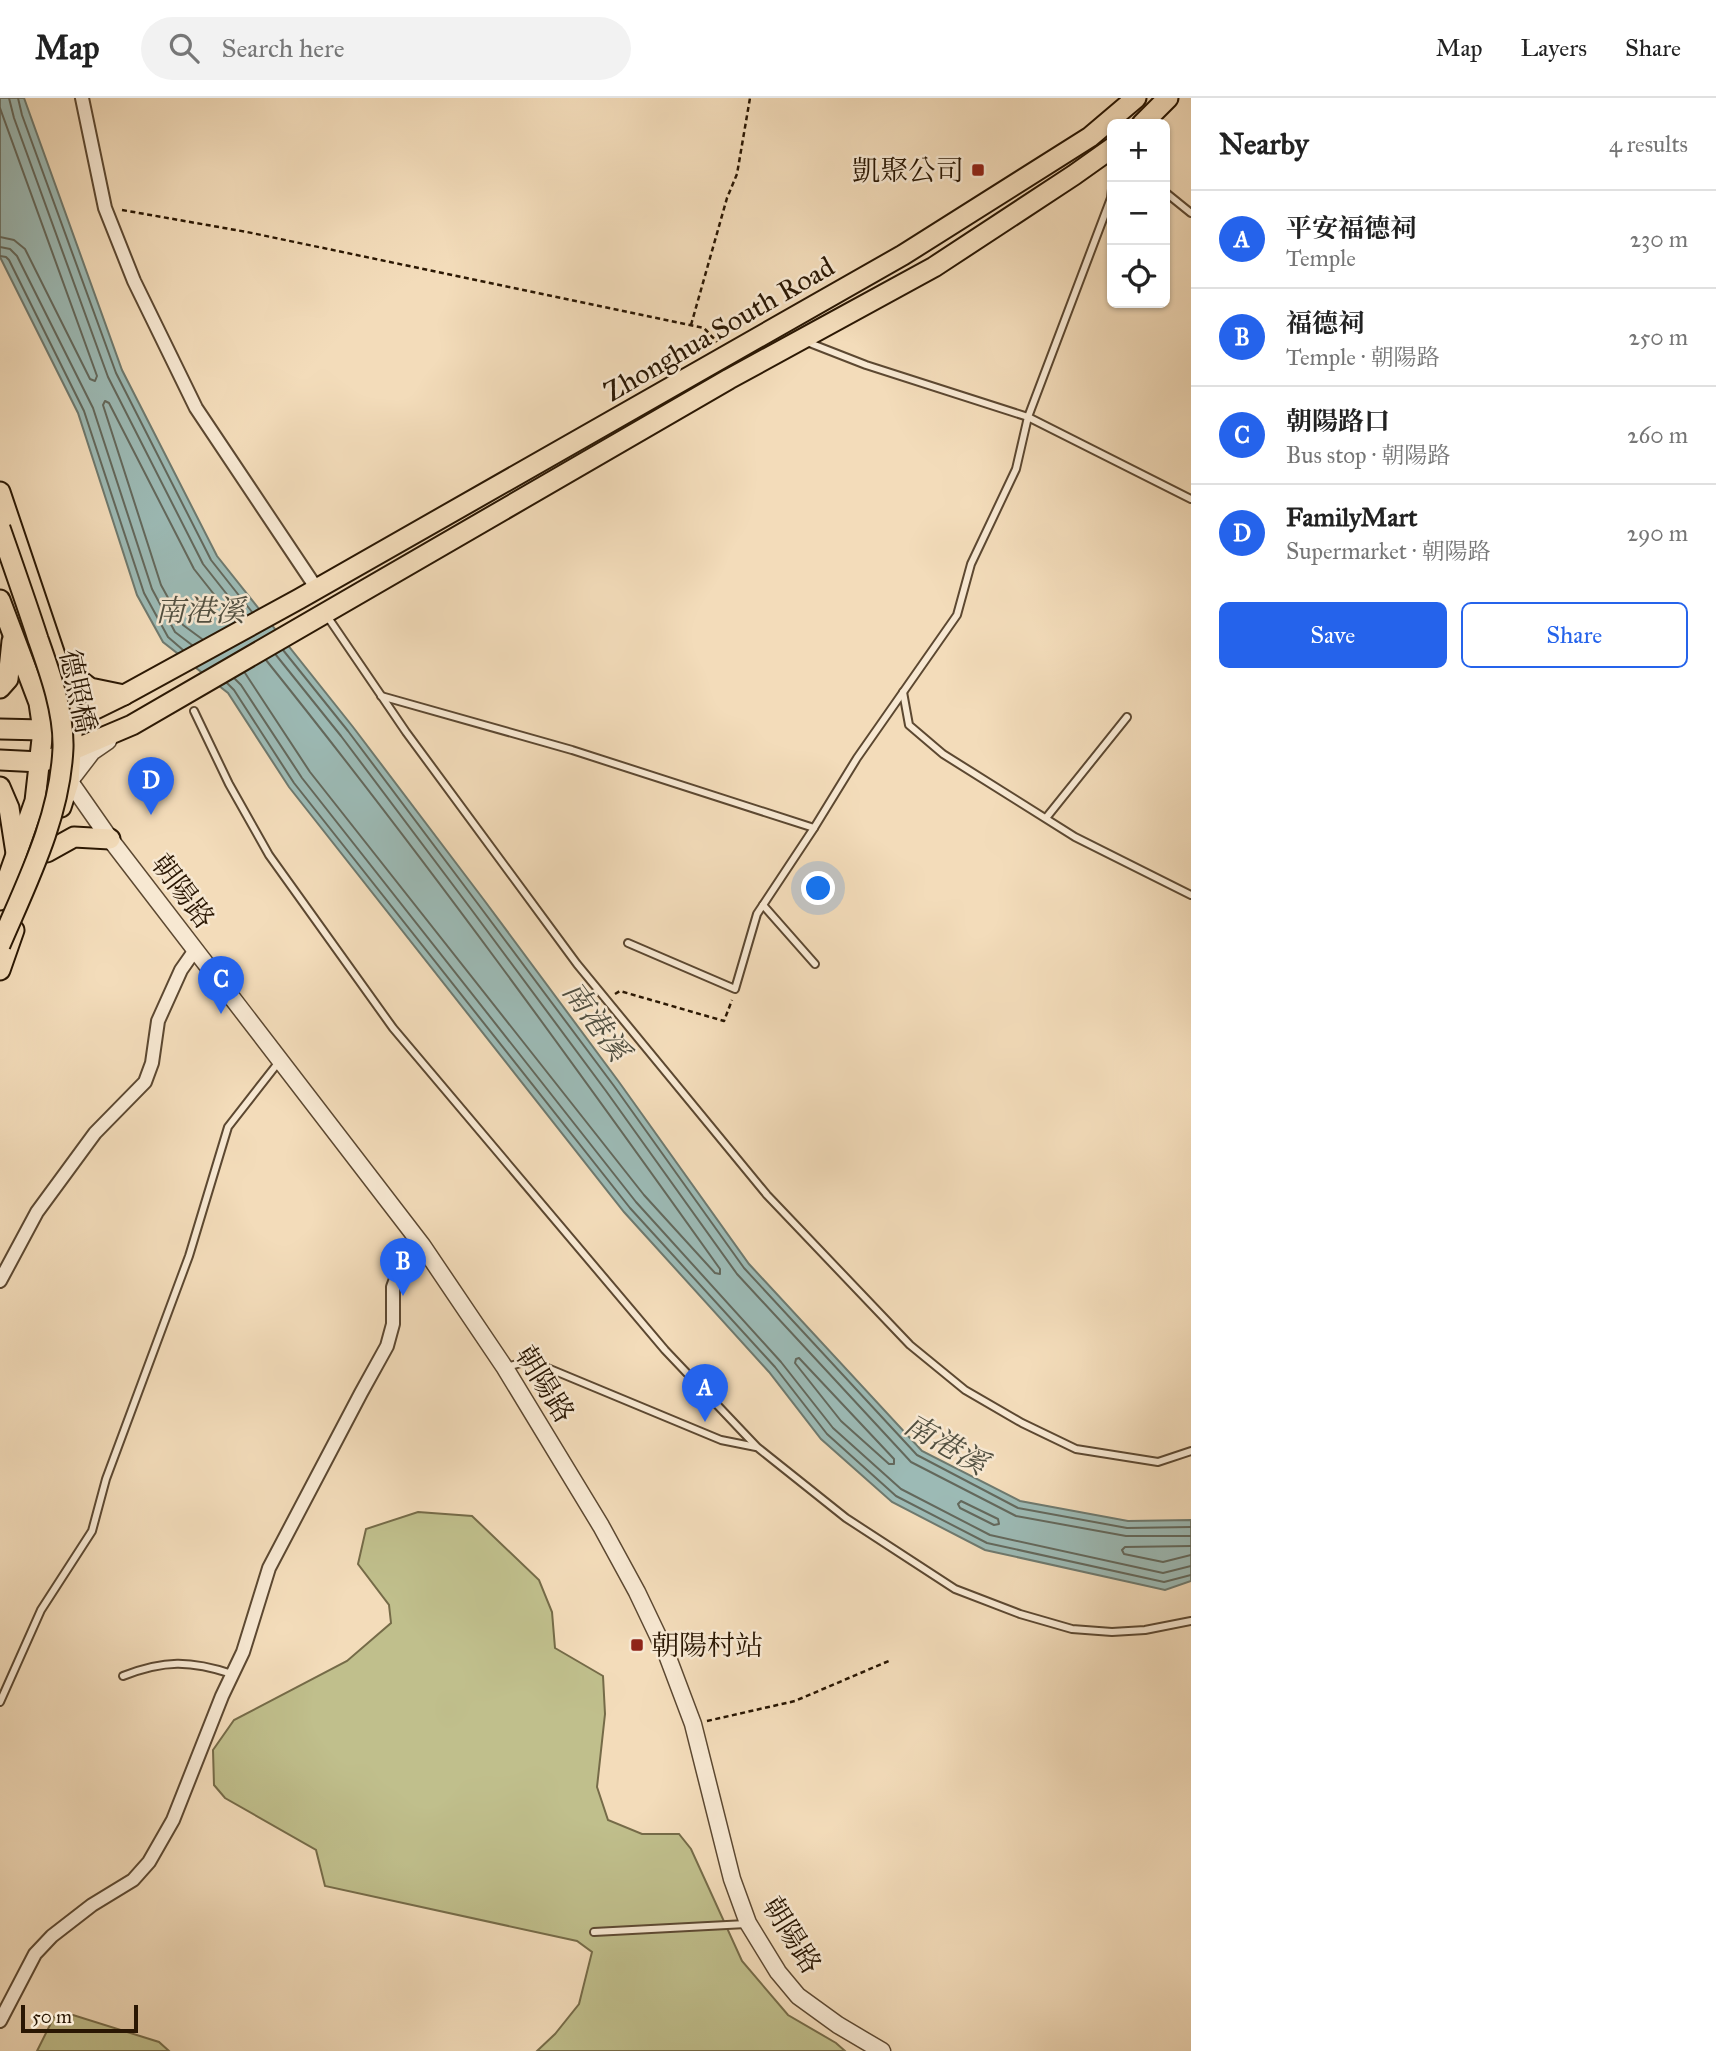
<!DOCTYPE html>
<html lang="en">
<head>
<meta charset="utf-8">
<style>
	:root { --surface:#fff; --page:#f2f2f2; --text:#222; --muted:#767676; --line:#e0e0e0; --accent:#2563eb }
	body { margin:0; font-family:"IM FELL Great Primer","Noto Serif TC",serif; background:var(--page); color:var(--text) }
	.controls { position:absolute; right:21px; top:21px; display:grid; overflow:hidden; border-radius:10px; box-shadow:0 2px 5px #0004 }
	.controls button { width:63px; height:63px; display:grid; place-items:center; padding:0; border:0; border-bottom:2px solid var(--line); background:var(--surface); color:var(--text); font:35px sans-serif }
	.scale { position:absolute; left:21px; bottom:18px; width:117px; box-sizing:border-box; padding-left:7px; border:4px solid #2a1703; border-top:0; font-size:19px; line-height:24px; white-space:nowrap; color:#2a1703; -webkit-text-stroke:5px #f7e8d2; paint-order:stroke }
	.you { position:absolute; left:819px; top:791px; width:24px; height:24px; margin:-18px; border:5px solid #fff; border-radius:50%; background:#1a73e8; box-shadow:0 0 0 10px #1a73e833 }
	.badge { display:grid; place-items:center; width:46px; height:46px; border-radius:50%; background:var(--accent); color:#fff; font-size:23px; font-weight:700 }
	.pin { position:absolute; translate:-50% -58px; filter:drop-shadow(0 2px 4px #0008) }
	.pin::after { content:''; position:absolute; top:37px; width:24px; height:21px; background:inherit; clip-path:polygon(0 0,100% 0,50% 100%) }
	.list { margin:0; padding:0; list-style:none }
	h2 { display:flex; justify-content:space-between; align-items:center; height:91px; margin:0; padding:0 28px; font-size:30px }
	h2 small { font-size:23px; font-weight:400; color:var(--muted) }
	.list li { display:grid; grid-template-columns:46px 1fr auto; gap:21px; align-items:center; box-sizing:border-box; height:98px; padding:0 28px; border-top:2px solid var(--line) }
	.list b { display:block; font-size:26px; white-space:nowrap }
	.list p { margin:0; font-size:23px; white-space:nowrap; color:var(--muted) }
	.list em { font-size:23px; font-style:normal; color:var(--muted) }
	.actions { display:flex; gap:14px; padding:21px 28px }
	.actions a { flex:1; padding:16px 0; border:2px solid var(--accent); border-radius:10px; text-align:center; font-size:24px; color:var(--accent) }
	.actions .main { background:var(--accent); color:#fff }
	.icon { flex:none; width:38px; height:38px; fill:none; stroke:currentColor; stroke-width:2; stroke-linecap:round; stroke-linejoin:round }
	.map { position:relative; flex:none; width:1191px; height:1953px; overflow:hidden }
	header { display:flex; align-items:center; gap:42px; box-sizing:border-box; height:98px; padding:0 35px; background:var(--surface); border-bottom:2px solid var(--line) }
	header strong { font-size:33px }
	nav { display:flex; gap:38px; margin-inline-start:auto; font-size:24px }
	.search { width:490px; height:63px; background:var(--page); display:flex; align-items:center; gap:18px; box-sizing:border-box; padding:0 24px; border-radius:38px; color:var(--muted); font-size:26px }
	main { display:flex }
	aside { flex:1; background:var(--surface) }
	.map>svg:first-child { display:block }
	.green { fill:#c0bf8c; stroke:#756b48; stroke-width:2 }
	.water { fill:#9cbab5; stroke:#6e796e; stroke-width:2 }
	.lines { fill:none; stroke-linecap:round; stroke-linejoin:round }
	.shore { stroke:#63685c; stroke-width:2 }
	.service-casing { stroke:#5c4831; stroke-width:10 }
	.minor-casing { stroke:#5c4831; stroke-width:16 }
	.tertiary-casing { stroke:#5c4831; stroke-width:19 }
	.primary-casing { stroke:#2a1703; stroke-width:23 }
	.path { stroke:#2a1703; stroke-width:2.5; stroke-dasharray:5 3.5; stroke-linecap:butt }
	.service { stroke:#f7e8d2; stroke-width:6 }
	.minor { stroke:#f7e8d2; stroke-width:12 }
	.tertiary { stroke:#f7e8d2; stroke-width:16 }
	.primary { stroke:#f3dcba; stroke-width:19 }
	.primary-bridge-casing { stroke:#2a1703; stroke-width:23; stroke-linecap:butt }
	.primary-bridge { stroke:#f3dcba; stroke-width:19 }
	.poi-dot { fill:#8f2418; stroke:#f7e8d2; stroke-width:2.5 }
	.labels { text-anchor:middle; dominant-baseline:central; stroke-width:5; stroke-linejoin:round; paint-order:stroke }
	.poi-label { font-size:28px; fill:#2a1703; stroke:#f7e8d2; text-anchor:end }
	.street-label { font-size:28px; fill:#2a1703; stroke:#f7e8d2 }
	.water-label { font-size:30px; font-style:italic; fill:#525041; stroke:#f7e8d2 }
</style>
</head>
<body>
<header>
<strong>Map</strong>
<div class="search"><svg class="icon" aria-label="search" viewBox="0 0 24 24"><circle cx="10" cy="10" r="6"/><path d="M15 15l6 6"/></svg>Search here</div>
<nav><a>Map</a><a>Layers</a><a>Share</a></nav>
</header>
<main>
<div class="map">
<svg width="1191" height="1953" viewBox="0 0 1191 1953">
	<rect width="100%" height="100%" fill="#f3dcba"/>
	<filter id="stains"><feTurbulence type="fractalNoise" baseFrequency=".00286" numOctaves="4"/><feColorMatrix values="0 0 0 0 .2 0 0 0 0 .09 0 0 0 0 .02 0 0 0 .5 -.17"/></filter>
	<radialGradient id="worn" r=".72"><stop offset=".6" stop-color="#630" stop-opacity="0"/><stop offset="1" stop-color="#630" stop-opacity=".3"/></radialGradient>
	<g class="green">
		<path d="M418,1414L472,1418L539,1482L552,1514L555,1550L603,1578L605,1616L597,1689L608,1722L642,1736H679L691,1751L742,1863L788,1917L836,1945L845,1953H537L555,1936L579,1906L592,1854L577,1843L325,1788L316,1752L225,1700L214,1687L213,1652L234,1622L347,1563L391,1525L389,1507L358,1466L366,1431Z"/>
		<path d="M55,1917H73L159,1944L169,1953H37Z"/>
	</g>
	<path class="water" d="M0,0H24L122,272L217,458L353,629L484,802L619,984L749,1166L922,1353L1020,1403L1128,1423L1191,1422V1483L1165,1492L985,1452L892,1404L821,1341L769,1274L624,1114L289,689L228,595L163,544L137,497L78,315L0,159Z"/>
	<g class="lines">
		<g class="shore">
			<path d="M9,0L14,20L108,279L203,466L244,518"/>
			<path d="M18,0L22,17L116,275L211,462L252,514"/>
			<path d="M0,10L97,278L95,283L90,281L25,151L14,142L0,139"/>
			<path d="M0,149L10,151L17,158L93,310L152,491L175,534L192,547"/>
			<path d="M0,158L6,159L9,162L84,313L144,495L168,539L183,552"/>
			<path d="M202,541L183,527L161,487L103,307L105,303L109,305L194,471L235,523"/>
			<path d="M283,552L348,633L478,806L614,988L744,1170L917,1357L1018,1410L1127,1430L1191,1429"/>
			<path d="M276,557L341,638L471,811L606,993L737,1176L911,1364L1016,1418L1126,1438H1191"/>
			<path d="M245,575L310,674L644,1097L715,1175L720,1176V1171C573,965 425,760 266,562"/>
			<path d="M235,581L241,587L302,680L636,1104L781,1264L833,1330L901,1391L990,1437L1163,1475L1191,1468"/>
			<path d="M227,585L234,592L294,685L630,1110L775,1269L827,1336L896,1398L987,1445L1164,1484L1191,1477"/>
			<path d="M799,1260L894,1361V1366H889L841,1323L795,1265L796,1261Z"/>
			<path d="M961,1403L998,1421L999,1426L994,1427L960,1410L958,1406Z"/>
			<path d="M1191,1448L1125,1449L1122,1452L1124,1456L1163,1464L1191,1457"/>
		</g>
		<g class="service-casing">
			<g id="service">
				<path d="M1165,94L1191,115"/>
				<path d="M807,244L866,267L1028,319L1191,401"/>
				<path d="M327,518L406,634L577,866L767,1097L910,1247L965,1292L1022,1325L1076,1351L1158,1364L1191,1353"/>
				<path d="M903,594L909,627L943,656L1075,739L1191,797"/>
				<path d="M381,598L572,652L814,730L857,660L957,517L971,466L1016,371L1028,319L1111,100L1112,91"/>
				<path d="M194,613L229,686L269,757L393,930L665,1252L757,1349L846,1420L955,1491L1020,1516L1072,1531L1112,1534L1145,1532L1191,1523"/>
				<path d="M1046,720L1127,619"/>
				<path d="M763,807L815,866"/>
				<path d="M628,845L735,891L757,816L814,730"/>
				<path d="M507,1269L524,1264L538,1266L721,1342L756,1349"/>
				<path d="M123,1578C164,1562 190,1562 232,1576"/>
				<path d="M0,1604L41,1512L92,1433L106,1381L189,1158L228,1029L278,965"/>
				<path d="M594,1834L746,1826"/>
			</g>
		</g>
		<g class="minor-casing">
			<g id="minor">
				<path d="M82,0L105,110L134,183L196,310L317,491"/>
				<path d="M0,1183L37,1114L95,1035L145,984L152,965L158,923L181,872L195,852"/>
				<path d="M0,1923L35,1856L52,1838L92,1807L133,1782L149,1764L173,1722L222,1598L243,1554L269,1470L361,1295L387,1248L393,1226V1189L399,1173L422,1147"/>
			</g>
		</g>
		<g class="tertiary-casing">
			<g id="tertiary">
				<path d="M66,678L110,741L422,1147L505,1270L601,1428L637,1494L667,1557L693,1626L732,1781L748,1825L778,1874L798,1898L838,1927L882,1953"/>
				<path d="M69,684L92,654L108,643"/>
			</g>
		</g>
		<g class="primary-casing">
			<g id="primary">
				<path d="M1142,26L1168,0"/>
				<path d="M0,394L58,566L73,622L69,684L61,709"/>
				<path d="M0,502L39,605L43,632L35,703L0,802"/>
				<path d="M58,566L90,590L124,597"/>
				<path d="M0,590L8,581L12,543"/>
				<path d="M0,631L43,632L73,622L124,597L299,501L903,157L1090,39L1136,0"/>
				<path d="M0,662L40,664L54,660L132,627L729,281L934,169L1074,77L1112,50"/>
				<path d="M0,689L9,710L16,755"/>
				<path d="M47,754L74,739L110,741"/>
				<path d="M0,872L14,832"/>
			</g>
		</g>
		<g class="path">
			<path d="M122,112L247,134L704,230L717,244"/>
			<path d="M691,227L727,100L737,76L750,0"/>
			<path d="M615,896L620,893L724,923L732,902"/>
			<path d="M707,1623L795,1603L891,1562"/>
		</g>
		<use href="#service" class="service"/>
		<use href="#minor" class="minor"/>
		<use href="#tertiary" class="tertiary"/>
		<use href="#primary" class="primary"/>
		<g class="primary-bridge-casing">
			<path id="primary-bridge" d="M0,430C13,467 26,504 38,541C50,575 64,614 63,650C60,720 27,784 0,847"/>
		</g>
		<use href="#primary-bridge" class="primary-bridge"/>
	</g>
	<g class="poi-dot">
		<rect x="971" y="65" width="14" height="14" rx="3.5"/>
		<rect x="630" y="1540" width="14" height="14" rx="3.5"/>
	</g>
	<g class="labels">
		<g class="poi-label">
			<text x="964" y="72">凱聚公司</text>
			<text x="651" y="1547" text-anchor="start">朝陽村站</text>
		</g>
		<g class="street-label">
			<text transform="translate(719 231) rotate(-30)">Zhonghua South Road</text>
			<text transform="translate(78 593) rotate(78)">德照橋</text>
			<text transform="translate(183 793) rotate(53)">朝陽路</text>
			<text transform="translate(545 1286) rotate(58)">朝陽路</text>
			<text transform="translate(792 1837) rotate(58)">朝陽路</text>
		</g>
		<g class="water-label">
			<text x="200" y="513">南港溪</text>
			<text transform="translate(596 923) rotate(54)">南港溪</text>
			<text transform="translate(946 1346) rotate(30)">南港溪</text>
		</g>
	</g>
	<rect width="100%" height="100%" filter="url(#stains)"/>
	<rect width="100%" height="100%" fill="url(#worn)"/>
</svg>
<div class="controls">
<button>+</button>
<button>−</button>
<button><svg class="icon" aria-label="locate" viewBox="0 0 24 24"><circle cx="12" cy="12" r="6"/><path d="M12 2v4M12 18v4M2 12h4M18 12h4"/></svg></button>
</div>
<div class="scale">50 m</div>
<div class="you"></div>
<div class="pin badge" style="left:705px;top:1324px">A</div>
<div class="pin badge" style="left:403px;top:1198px">B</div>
<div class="pin badge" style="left:221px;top:916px">C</div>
<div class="pin badge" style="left:151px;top:717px">D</div>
</div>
<aside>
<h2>Nearby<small>4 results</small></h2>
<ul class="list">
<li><span class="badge">A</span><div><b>平安福德祠</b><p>Temple</p></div><em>230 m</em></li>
<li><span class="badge">B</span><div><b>福德祠</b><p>Temple · 朝陽路</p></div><em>250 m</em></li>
<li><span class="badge">C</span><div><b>朝陽路口</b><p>Bus stop · 朝陽路</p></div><em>260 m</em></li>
<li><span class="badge">D</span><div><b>FamilyMart</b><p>Supermarket · 朝陽路</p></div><em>290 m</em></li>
</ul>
<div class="actions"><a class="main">Save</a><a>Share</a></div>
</aside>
</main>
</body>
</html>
